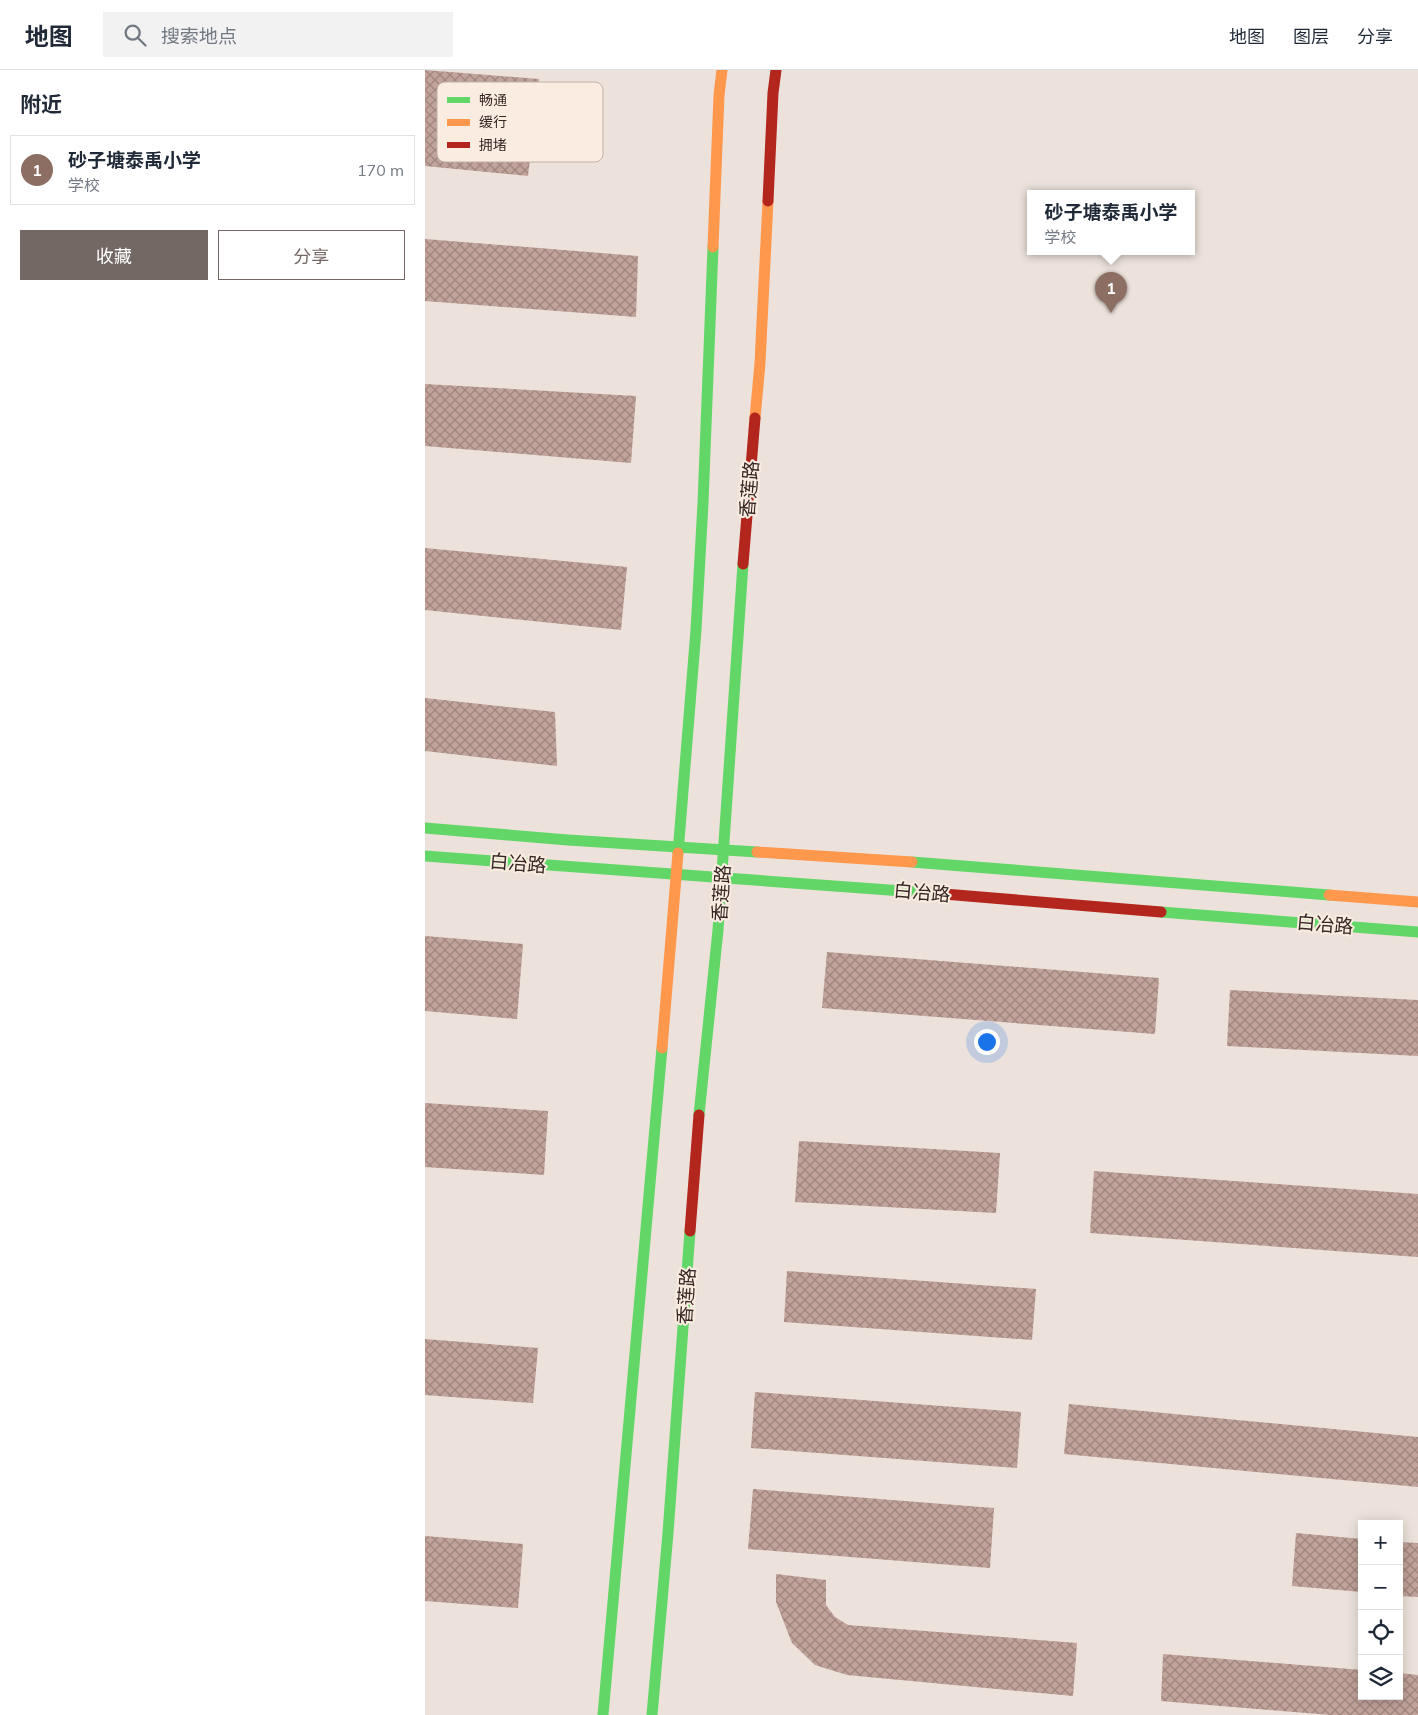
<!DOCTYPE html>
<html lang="zh">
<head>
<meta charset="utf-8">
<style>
	:root { --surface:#fff; --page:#f2f2f3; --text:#1f2937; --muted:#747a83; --line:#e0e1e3; --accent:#746864 }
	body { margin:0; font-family:Mulish,"Noto Sans SC",sans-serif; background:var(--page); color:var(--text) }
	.controls { position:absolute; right:15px; bottom:15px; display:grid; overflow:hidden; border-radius:0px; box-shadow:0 2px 12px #0003 }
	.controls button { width:45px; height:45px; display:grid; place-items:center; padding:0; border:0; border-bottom:1px solid var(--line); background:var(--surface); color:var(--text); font:25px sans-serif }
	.you { position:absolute; left:561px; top:971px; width:18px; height:18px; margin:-12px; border:4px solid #fff; border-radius:50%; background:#1a73e8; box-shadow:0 0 0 8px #1a73e833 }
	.badge { display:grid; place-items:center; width:32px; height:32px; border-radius:50%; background:var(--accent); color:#fff; font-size:16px; font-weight:700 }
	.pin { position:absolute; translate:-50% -41px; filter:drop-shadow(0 1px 2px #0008) }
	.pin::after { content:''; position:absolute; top:26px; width:18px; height:15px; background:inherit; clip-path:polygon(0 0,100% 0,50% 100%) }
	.popup { position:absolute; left:602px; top:120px; width:168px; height:65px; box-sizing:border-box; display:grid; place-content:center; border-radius:0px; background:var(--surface); filter:drop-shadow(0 1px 4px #0005); font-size:16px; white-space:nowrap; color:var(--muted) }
	.popup b { font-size:19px; color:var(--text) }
	.popup::after { content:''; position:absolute; left:50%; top:100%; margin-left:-10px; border:10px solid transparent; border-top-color:var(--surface) }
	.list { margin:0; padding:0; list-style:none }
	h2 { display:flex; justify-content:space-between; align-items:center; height:65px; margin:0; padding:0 20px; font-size:21px }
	h2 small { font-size:16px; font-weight:400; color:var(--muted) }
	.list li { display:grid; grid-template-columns:32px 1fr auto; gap:15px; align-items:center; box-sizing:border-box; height:70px; margin:0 10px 10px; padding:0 10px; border:1px solid var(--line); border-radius:0px }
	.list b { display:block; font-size:19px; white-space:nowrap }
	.list p { margin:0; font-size:16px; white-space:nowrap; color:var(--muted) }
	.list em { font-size:16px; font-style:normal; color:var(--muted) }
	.actions { display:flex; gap:10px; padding:15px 20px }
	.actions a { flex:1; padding:11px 0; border:1px solid var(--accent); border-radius:0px; text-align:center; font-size:18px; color:var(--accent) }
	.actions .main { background:var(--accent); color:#fff }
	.icon { flex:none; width:28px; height:28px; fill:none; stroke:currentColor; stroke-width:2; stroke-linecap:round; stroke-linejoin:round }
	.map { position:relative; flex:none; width:993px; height:1645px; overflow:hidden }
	header { display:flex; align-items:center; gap:30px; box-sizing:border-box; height:70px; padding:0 25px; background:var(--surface); border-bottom:1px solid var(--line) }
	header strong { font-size:24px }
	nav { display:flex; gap:28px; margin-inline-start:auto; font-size:18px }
	.search { width:350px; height:45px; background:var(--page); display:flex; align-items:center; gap:12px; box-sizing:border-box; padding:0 18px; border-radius:0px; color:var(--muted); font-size:19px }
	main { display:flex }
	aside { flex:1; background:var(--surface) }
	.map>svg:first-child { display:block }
	.building { fill:url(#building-cross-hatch) }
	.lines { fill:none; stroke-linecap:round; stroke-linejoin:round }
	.fast { stroke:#63d668; stroke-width:11 }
	.slow { stroke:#ff974d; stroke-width:11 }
	.jam { stroke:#b3261e; stroke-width:11 }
	.labels { text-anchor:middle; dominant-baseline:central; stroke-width:4; stroke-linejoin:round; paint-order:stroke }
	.street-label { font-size:19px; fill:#342724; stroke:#faece0 }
	.key { fill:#faece0; stroke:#bfb1a8; stroke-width:1 }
	.key-label { font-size:14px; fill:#342724 }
</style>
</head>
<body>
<header>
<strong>地图</strong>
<div class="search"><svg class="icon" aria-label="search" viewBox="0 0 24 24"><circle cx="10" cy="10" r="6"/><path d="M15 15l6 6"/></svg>搜索地点</div>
<nav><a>地图</a><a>图层</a><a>分享</a></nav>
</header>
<main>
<aside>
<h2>附近<small></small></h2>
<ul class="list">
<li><span class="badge" style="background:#8d6e63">1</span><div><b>砂子塘泰禹小学</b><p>学校</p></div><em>170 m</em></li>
</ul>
<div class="actions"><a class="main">收藏</a><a>分享</a></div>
</aside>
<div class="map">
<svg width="993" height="1645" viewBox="0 0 993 1645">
	<defs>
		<pattern id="building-cross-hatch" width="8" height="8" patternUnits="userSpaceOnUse" patternTransform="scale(1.25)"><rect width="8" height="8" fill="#c1a39b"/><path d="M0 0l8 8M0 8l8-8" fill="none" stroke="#9e857e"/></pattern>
	</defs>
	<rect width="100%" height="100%" fill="#ece2db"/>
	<g class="building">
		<path d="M0,0L114,9L103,106L0,96Z"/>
		<path d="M0,169L213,186L211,247L0,231Z"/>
		<path d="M0,314L211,326L206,393L0,376Z"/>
		<path d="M0,478L202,497L196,560L0,540Z"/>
		<path d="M0,628L130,642L132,696L0,681Z"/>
		<path d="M0,866L98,874L92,949L0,941Z"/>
		<path d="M402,882L734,908L730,964L397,938Z"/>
		<path d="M805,920L993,930V986L802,976Z"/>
		<path d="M0,1033L123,1041L119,1105L0,1097Z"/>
		<path d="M374,1071L575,1083L571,1143L370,1132Z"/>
		<path d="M669,1101L993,1124V1187L665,1163Z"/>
		<path d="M362,1201L611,1219L607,1270L359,1252Z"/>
		<path d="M0,1269L113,1278L108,1333L0,1325Z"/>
		<path d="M330,1322L596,1342L592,1398L326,1378Z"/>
		<path d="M644,1334L993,1367V1417L639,1384Z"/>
		<path d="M328,1419L569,1438L565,1498L323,1479Z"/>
		<path d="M871,1463L937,1469V1522L867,1516Z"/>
		<path d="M0,1466L98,1474L93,1538L0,1531Z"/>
		<path d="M974,1472L993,1473V1527L974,1526Z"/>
		<path d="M351,1504L401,1510V1535L410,1547L423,1555L652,1573L648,1626L422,1605L390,1595L367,1573L351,1532Z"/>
		<path d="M738,1584L937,1600V1626H974V1603L993,1605V1645H905L736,1631Z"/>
	</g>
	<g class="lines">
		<g class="fast">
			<path d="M0,758L143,770L332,782"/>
			<path d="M253,783L271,560L278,433L288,177"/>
			<path d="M0,786L519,824"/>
			<path d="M487,792L904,825"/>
			<path d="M736,842L993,862"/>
			<path d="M274,1045L293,860L318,494"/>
			<path d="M178,1645L237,978"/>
			<path d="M227,1645L243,1463L265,1161"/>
		</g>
		<g class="slow">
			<path d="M288,177L294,25L297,0"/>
			<path d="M330,348L335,293L343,131"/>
			<path d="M332,782L487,792"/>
			<path d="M904,825L993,832"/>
			<path d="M237,978L253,783"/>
		</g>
		<g class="jam">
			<path d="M343,131L348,23L351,0"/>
			<path d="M318,494L330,348"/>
			<path d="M519,824L736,842"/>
			<path d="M265,1161L274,1045"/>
		</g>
	</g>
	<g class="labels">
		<g class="street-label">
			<text transform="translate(324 419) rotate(-85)">香莲路</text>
			<text transform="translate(93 793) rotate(5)">白冶路</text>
			<text transform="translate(497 822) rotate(5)">白冶路</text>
			<text transform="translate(296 823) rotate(-86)">香莲路</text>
			<text transform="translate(900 854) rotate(5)">白冶路</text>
			<text transform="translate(261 1226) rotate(-86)">香莲路</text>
		</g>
	</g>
	<rect x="12" y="12" width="166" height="80" rx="8" class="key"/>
	<rect x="22" y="27" width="23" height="6" fill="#63d668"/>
	<rect x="22" y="49" width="23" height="7" fill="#ff974d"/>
	<rect x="22" y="72" width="23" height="6" fill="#b3261e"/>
	<g class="key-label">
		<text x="54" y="35">畅通</text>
		<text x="54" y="57">缓行</text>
		<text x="54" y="80">拥堵</text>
	</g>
</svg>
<div class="controls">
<button>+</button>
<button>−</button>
<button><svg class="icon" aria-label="locate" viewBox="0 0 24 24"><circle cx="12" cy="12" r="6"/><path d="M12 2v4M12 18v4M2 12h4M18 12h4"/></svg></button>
<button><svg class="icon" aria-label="layers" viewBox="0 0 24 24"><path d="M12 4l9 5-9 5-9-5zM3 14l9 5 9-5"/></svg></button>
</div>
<div class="you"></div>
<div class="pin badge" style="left:686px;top:243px;background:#8d6e63">1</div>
<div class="popup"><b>砂子塘泰禹小学</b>学校</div>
</div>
</main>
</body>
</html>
